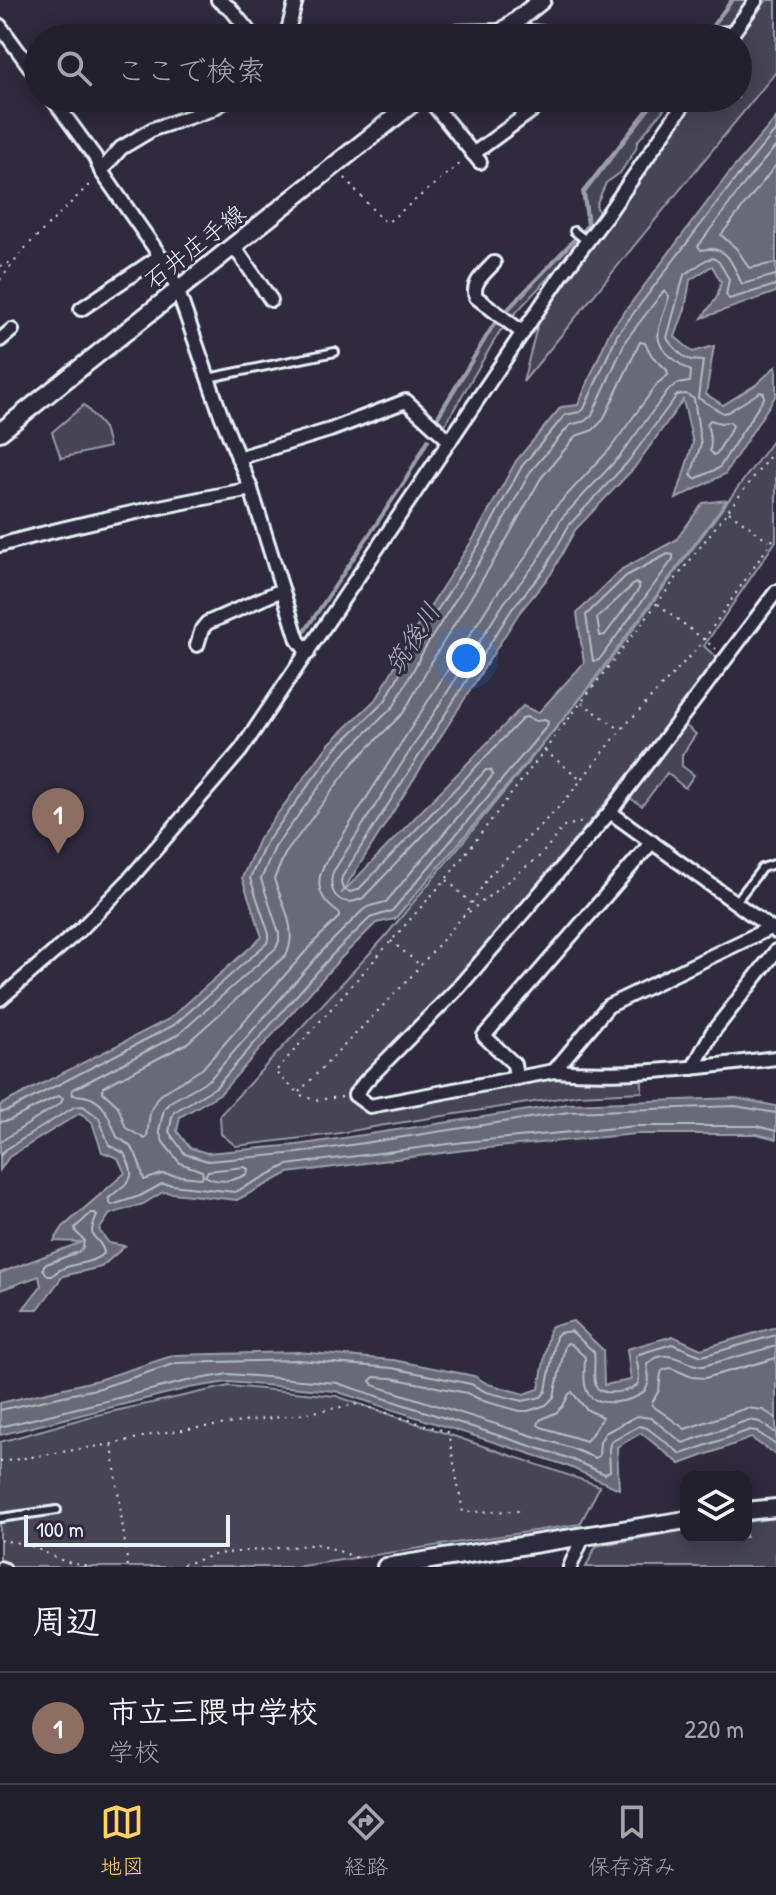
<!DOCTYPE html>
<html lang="ja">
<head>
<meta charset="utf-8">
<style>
	:root { --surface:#23202e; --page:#2b2836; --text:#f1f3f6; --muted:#a3a3aa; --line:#403e4a; --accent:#ffd166 }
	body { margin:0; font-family:"Patrick Hand","Klee One",sans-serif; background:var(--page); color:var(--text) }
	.controls { position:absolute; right:24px; bottom:24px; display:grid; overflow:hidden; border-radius:16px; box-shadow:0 4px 20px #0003 }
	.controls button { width:72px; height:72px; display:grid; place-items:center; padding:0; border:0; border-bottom:2px solid var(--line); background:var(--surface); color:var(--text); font:40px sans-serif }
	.scale { position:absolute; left:24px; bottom:20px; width:206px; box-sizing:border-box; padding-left:8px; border:4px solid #e8f1f8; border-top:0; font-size:22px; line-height:28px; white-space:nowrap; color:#e8f1f8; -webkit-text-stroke:6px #2f2a3d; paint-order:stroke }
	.you { position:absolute; left:466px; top:658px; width:28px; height:28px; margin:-20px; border:6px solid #fff; border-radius:50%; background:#1a73e8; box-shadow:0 0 0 12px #1a73e833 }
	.badge { display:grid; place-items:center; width:52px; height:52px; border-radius:50%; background:var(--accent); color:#fff; font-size:26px; font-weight:700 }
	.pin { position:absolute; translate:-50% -66px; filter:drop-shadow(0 2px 4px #0008) }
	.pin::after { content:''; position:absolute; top:42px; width:28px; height:24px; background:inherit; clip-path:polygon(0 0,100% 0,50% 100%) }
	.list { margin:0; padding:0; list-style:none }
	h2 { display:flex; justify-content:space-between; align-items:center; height:104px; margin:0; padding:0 32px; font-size:34px }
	h2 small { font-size:26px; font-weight:400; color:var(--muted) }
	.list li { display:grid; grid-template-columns:52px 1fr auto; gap:24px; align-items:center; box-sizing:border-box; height:112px; padding:0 32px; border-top:2px solid var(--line) }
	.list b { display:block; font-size:30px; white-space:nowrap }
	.list p { margin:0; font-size:26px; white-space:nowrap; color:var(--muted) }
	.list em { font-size:26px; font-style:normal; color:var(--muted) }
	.icon { flex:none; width:44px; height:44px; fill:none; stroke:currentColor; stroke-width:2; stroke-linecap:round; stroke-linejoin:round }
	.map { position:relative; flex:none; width:776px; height:1567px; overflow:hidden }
	.search { position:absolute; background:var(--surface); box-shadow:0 4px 20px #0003; left:24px; right:24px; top:24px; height:88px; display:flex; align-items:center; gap:20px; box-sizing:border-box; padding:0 28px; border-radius:44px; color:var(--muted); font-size:30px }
	.sheet { height:216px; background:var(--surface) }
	nav { display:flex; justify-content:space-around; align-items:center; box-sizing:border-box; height:112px; border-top:2px solid var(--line); background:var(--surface); font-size:22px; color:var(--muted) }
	nav a { display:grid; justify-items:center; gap:4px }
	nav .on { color:var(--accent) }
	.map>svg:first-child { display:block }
	.green { fill:#464455; stroke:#979aa6; stroke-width:2 }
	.water { fill:#696978; stroke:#9c9fab; stroke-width:2 }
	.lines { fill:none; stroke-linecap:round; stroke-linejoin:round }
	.shore { stroke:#b5bbc5; stroke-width:2 }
	.stream { stroke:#9c9fab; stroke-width:4 }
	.service-casing { stroke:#e8f1f8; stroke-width:12 }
	.minor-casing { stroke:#e8f1f8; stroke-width:18 }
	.tertiary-casing { stroke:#e8f1f8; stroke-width:22 }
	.path { stroke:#e8f1f8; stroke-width:2; stroke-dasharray:2 6; stroke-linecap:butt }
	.service { stroke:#2f2a3d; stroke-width:6 }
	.minor { stroke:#2f2a3d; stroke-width:12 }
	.tertiary { stroke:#2f2a3d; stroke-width:16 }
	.labels { text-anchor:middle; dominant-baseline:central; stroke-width:6; stroke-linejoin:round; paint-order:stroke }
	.street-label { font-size:24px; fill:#e8f1f8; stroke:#2f2a3d }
	.water-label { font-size:26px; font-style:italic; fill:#afb4be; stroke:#2f2a3d }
</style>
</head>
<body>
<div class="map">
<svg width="776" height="1567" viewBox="0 0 776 1567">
	<rect width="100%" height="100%" fill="#2f2a3d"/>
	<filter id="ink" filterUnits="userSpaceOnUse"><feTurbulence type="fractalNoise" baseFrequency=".0125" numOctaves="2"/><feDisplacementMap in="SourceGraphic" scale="16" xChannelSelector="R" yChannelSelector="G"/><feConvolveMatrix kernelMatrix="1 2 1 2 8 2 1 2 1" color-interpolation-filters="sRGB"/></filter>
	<g filter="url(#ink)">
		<g class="green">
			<path d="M733,0H751L730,28L709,31Z"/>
			<path d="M767,0H776V72L523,382L538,323L695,98H738V39Z"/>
			<path d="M658,98H669L665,108L637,142L636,149L620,173L606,183L596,205L600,216L587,236L584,232L589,225L585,193Z"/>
			<path d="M575,240L580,243L511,318L505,313Z"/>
			<path d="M499,321L507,326L500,331L443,428L436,422L495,324Z"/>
			<path d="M84,405L104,428L109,447L61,458L52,432Z"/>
			<path d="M776,436V541L704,646L718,659L610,798L454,982L348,1090L366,1111L559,1076H642V1092L579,1095L379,1126L334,1134L236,1146L221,1134L220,1115L384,938L595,681Z"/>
			<path d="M681,722L696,734L682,755V766L694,775L685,788L667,773L642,806L627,796Z"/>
			<path d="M229,1386L336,1396L600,1486L580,1524L295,1567H0V1442L92,1416Z"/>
			<path d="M776,1518V1567H586L596,1546L686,1530V1537H746V1522Z"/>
		</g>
		<g class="water">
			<path d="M776,118V292L702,318L717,297L721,282L712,266L690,280L685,309L675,337L693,352L714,346L706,394L723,405L757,384L776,366V395L725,474L676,499L693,443L683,400L634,468L575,530L551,574L519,613L341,894L523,706L538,713L584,663L577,613L622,569L676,540L703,503L727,500L575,705L395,919L376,923L338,961L221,1093L180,1117L177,1131L190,1148L207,1153L297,1145L568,1104L736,1098L776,1106V1139L757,1134H636L465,1150L288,1173L237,1200L163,1192L143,1204L110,1214L99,1230L109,1243L125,1246L101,1267L63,1276L38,1309H23L41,1286L39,1276L0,1290V1273L82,1242L54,1241L63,1227L125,1173L118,1158L102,1152L92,1122L80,1113L9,1157L0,1170V1105L169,1019L262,937L242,878L259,839L329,744L378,697L410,638L475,536L516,461L561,407L578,405L610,331L730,172Z"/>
			<path d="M573,1321L603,1350L604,1385L631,1380L627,1349L673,1336L701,1349L776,1327V1455L751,1438L680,1464L641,1433L617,1447L619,1489L565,1465L335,1391L228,1382L189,1388L0,1435V1403L98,1380L175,1355L298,1352L393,1360L474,1376L488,1384L524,1394L539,1389L550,1327Z"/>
		</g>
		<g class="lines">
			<g class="shore">
				<path d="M776,146L744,184L698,246L701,250C729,244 732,265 742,284L776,275"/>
				<path d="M776,165L721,235L737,249L749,268L776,263"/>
				<path d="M776,285L729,299L726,295L729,279L719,262L713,258L706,260L684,275L667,338C671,345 683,358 691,360C695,361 699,360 703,361L698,398L723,413L728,412L760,392L764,393V398L719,468L695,479L691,475L701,444L694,399L686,394L677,395L627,463L569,525L545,569L512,609L342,877L341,883L343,889L350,892L358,890L523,718L526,717L536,721L545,720L548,722L547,726L392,911L370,918L332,955L216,1087L174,1112L172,1117L169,1132L185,1154L208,1161L298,1153L569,1112L735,1106L776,1113"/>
				<path d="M665,291L669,296C664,319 647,338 670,356C677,362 683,367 691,371L690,382L677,384L669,389L620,456L561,519L536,563L504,603L333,872C326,894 342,909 363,898L486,770H491L493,775L386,902L370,906L363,910L324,949L210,1079L170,1102L164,1109L159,1131L163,1142L180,1163L202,1171L203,1177L200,1178L162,1174L144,1180C138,1159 138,1148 117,1137C108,1113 103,1095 73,1095L72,1090L179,1034L276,948L279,941V933L261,879L275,847L342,756L394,706L425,648L490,545L531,471L570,425L585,421L592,415L626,340L662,293Z"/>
				<path d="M640,342L645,343L652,356L667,370L668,375L658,383L610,449L551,512L526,557L494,597L324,865C314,885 321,901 339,913V917L315,941L202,1069L164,1092L157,1098L150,1112L147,1137L145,1139L126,1128L118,1106L103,1092V1087L186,1044L286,955C299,931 282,903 274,879L285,854L352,764L404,712L436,654L500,551L541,478L576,436L593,430L603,420Z"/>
				<path d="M710,420L720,423L730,422L733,426L717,453L714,455L710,451L711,442L707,424Z"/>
				<path d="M668,554L673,555V559L599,660L593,661L586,615L626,576Z"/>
				<path d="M635,583L639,585V589L605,635L600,636L597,618Z"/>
				<path d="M0,1112L7,1111L174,1025L267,943L269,934L250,878L266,843L335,749L385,701L417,642L482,540L522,466L565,415L580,412L584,409L617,335L737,177L776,130"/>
				<path d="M0,1122L10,1120L58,1096L63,1098L61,1103L0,1142"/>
				<path d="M0,1156L5,1150L74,1107L83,1106L99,1118L109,1145L124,1153C139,1181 129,1180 109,1198V1202L112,1205L140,1196L162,1184L235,1192L287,1165L464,1142L636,1126H757L776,1131"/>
				<path d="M244,1167L248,1169L247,1174C234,1181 218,1184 205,1176L208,1171Z"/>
				<path d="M91,1213H95L97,1216C84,1243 100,1233 104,1253C89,1267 66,1261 52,1276H48L43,1269L44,1265L78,1252L83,1248L84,1240L76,1232L75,1228Z"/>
				<path d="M776,1346L703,1366C681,1365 669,1345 647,1364C648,1373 651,1381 646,1389C638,1402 599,1408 589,1395C582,1385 585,1369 585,1357L571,1344L567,1343L565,1346L554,1397L546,1405L528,1411H520L483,1401L467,1393L391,1378L374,1377L370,1381L373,1385L571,1448L595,1458L599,1456L600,1442L605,1433L637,1416L651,1418L683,1443L749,1420L760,1422L776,1433"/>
				<path d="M776,1358L705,1378L692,1377L671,1368L663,1370L661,1373L659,1390L652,1403L653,1406L685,1429L747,1408L763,1410L776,1418"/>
				<path d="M572,1392L586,1409L602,1417C601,1421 589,1438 586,1441L541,1427L538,1425L540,1420L557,1412L563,1406L569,1394Z"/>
				<path d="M0,1410L100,1388L177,1363L298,1360L392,1368L471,1384L486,1392L523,1401L541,1397L546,1391L556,1336L559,1333L571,1331L594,1352C596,1362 592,1377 596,1386C600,1397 633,1392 638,1384C641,1377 637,1364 636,1357L639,1354L672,1344L702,1356L776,1335"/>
				<path d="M0,1427L187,1381L229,1374L337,1383L568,1458L605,1474L610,1471L609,1448L611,1442L639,1426L647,1428L681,1454L750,1430L756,1431L776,1445"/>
			</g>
			<g class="stream">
				<path d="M710,29L732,0"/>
				<path d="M435,421L494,324L588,225L583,192L657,98"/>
				<path d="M303,634L405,481L428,440"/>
			</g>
			<g class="service-casing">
				<g id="service">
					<path d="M574,231L587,241"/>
					<path d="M208,378L335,352"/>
					<path d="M735,903L762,868L774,864L776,866"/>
					<path d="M0,1518L57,1510"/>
					<path d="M0,1565L6,1567"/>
				</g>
			</g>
			<g class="minor-casing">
				<g id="minor">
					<path d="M218,0L230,8L254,38"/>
					<path d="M0,26L38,78"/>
					<path d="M286,38L296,0"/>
					<path d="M355,38C379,32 405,33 430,33C479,31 527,28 575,38"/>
					<path d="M691,38L698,35L732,33"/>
					<path d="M729,38L756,0"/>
					<path d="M52,98L95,157L101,171L156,250L175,283L221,415L251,489L298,640L308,653"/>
					<path d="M428,98L480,162"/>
					<path d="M473,154L549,98"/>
					<path d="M101,171L121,148L153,129L210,110L230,98"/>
					<path d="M233,245L271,300"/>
					<path d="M494,263C485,273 471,283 476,297L523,333"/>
					<path d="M81,309L160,256"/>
					<path d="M0,340L12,330"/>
					<path d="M238,458L330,430L406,401L450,441"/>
					<path d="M0,545C83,522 166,505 251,489"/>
					<path d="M776,592L610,812L458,988L365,1082L355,1095L370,1106L554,1071C628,1077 703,1067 776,1058"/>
					<path d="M197,645L202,629L207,623L282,590"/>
					<path d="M610,812L776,932"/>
					<path d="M0,999L82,928L128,881L241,750L563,273L607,215L688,98"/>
					<path d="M693,1068L712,1033L776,951"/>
					<path d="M554,1071L608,1006L770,928"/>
					<path d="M516,1078L514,1064L484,1036L652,842"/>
					<path d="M570,1567L583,1537"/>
				</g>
			</g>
			<g class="tertiary-casing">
				<g id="tertiary">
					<path d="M495,38L542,0"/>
					<path d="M0,432L419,98"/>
					<path d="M746,1511L776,1508"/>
					<path d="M386,1567L686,1520"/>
				</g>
			</g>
			<g class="path">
				<path d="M345,178L381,219L388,222L462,162"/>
				<path d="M0,266L14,261"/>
				<path d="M0,280L26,247L93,181"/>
				<path d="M729,512L769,541"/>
				<path d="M658,604L716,649"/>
				<path d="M582,703L621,730"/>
				<path d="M545,751L581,779"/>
				<path d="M447,880L471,903"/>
				<path d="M469,912L541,855L564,826L584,822"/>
				<path d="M391,941L420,965"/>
				<path d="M299,1092L408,980L464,915L489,876L563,803L621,730L701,644L776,535"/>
				<path d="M342,1097L314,1100L301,1095L275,1072L446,879L776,448"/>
				<path d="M112,1445L128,1567"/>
				<path d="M0,1462L112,1444L160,1433L302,1414L358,1404L448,1432L463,1512L524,1511"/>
				<path d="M0,1540L27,1544L63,1561L89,1567"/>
				<path d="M175,1567L217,1554L320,1544L360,1559"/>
			</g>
			<use href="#service" class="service"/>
			<use href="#minor" class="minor"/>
			<use href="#tertiary" class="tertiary"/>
		</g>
	</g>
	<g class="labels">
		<g class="street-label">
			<text transform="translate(194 246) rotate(-38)">石井庄手線</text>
		</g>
		<g class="water-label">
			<text transform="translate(412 638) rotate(-57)">筑後川</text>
		</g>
	</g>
</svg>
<div class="controls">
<button><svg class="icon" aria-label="layers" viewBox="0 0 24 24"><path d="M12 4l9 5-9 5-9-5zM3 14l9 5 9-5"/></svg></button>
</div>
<div class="scale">100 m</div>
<div class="you"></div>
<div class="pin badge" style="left:58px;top:854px;background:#8d6e63">1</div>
<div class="search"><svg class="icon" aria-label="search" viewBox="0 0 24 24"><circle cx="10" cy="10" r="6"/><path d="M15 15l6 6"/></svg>ここで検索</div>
</div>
<section class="sheet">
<h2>周辺<small></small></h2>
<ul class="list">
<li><span class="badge" style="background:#8d6e63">1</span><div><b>市立三隈中学校</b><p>学校</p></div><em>220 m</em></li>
</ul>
</section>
<nav>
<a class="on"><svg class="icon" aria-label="map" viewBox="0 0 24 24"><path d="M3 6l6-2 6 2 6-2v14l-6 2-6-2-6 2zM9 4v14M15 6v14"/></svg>地図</a>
<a><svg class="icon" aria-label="directions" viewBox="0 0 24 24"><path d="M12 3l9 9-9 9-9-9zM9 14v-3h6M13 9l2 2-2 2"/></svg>経路</a>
<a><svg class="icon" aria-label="saved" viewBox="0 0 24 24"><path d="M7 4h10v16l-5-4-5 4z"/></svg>保存済み</a>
</nav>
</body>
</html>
